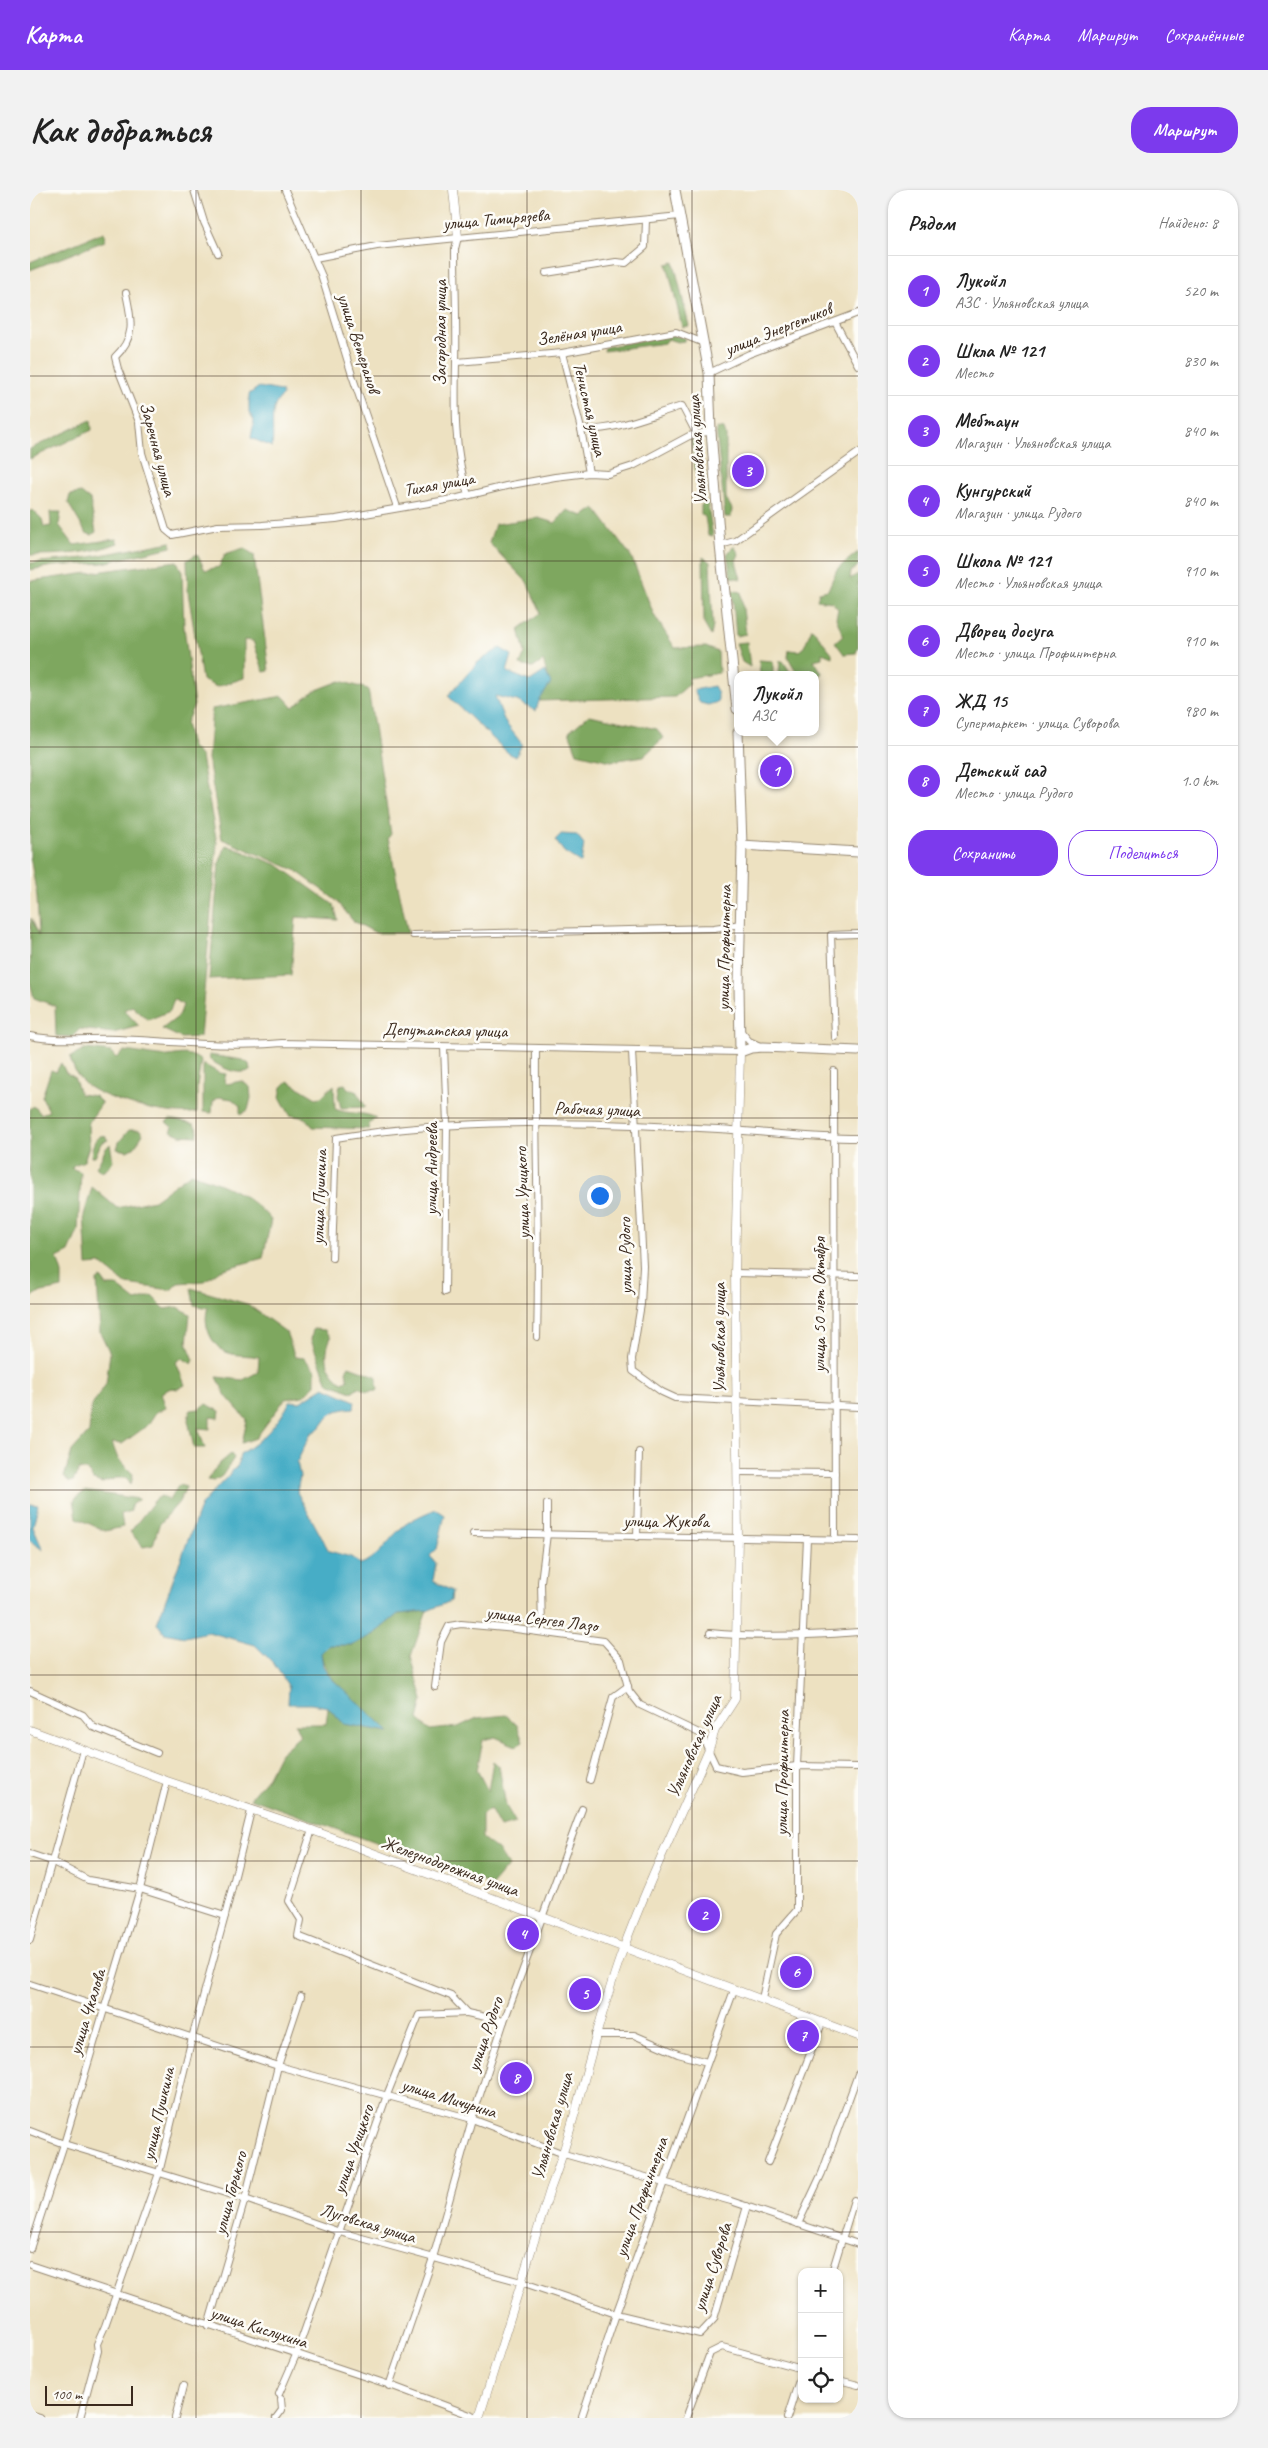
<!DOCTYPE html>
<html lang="ru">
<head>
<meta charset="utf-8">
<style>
	:root { --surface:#fff; --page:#f2f2f2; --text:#222; --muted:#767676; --line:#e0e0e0; --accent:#7c3aed }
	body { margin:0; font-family:Caveat,sans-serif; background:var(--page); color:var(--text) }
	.controls { position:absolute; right:15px; bottom:15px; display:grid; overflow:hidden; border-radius:10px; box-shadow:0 1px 4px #0004 }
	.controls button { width:45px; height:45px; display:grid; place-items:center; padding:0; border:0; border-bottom:1px solid var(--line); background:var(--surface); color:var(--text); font:25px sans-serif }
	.scale { position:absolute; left:15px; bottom:12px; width:88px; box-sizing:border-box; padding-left:5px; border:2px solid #3b2a1e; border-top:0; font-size:14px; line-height:18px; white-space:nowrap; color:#3b2a1e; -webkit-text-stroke:4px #fdfcf7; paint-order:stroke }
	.you { position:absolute; left:569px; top:1005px; width:18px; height:18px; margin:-12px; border:4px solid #fff; border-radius:50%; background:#1a73e8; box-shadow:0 0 0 8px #1a73e833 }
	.badge { display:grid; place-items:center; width:32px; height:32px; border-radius:50%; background:var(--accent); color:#fff; font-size:16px; font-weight:700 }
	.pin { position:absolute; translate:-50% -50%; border:2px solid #fff; box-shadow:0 1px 5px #0006 }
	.popup { position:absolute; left:704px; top:481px; width:85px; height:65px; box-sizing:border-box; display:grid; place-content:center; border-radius:10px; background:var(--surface); filter:drop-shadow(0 1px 4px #0005); font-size:16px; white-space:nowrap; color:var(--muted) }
	.popup b { font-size:19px; color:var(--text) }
	.popup::after { content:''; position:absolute; left:50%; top:100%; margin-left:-10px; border:10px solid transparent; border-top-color:var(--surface) }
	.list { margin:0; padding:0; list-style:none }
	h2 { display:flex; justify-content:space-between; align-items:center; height:65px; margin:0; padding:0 20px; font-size:21px }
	h2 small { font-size:16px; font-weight:400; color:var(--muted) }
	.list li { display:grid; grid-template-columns:32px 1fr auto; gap:15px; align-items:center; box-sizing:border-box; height:70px; padding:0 20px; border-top:1px solid var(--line) }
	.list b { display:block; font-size:19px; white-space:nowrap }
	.list p { margin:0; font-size:16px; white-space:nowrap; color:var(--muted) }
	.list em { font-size:16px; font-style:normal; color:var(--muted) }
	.actions { display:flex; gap:10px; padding:15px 20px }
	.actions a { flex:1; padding:11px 0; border:1px solid var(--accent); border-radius:20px; text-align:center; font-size:18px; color:var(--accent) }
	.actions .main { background:var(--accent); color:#fff }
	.icon { flex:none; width:28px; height:28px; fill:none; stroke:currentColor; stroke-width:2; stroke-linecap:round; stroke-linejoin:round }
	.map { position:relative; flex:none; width:828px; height:2228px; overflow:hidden; border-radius:20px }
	header { display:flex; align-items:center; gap:30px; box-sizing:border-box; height:70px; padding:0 25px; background:var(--accent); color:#fff }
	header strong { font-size:24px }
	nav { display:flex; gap:28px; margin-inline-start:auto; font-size:18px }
	.intro { display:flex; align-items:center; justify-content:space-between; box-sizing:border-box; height:120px; padding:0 30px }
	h1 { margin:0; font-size:35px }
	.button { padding:12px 22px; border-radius:20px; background:var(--accent); color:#fff; font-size:18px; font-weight:700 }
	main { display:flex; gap:30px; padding:0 30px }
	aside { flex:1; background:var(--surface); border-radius:20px; box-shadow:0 1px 4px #0004 }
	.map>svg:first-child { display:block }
	.forest { fill:#7ea75f; stroke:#5c683e }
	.water { fill:#46adc6; stroke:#406c72 }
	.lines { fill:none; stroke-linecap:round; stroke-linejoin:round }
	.minor-casing { stroke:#948670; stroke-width:8 }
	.tertiary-casing { stroke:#948670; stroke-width:9 }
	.secondary-casing { stroke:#948670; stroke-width:11 }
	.minor { stroke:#fff; stroke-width:6 }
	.tertiary { stroke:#fff; stroke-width:8 }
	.secondary { stroke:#fff; stroke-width:9 }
	.grid { fill:none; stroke:#3b2a1e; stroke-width:1; stroke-opacity:0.55 }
	.labels { text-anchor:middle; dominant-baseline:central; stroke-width:5; stroke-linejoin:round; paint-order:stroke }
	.street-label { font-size:18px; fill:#3b2a1e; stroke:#fdfcf7 }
</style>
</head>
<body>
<header>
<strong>Карта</strong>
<nav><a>Карта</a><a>Маршрут</a><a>Сохранённые</a></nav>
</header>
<div class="intro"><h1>Как добраться</h1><a class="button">Маршрут</a></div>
<main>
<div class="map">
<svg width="828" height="2228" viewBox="0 0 828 2228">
	<rect width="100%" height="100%" fill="#fdfcf7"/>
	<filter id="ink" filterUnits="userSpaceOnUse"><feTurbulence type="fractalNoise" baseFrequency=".02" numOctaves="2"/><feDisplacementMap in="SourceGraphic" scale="10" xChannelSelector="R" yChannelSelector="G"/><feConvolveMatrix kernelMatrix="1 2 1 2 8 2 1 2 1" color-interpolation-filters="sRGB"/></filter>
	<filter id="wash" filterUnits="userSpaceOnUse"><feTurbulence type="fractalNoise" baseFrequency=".0096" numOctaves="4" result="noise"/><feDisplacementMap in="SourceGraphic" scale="20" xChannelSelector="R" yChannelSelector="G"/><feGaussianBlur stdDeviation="1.12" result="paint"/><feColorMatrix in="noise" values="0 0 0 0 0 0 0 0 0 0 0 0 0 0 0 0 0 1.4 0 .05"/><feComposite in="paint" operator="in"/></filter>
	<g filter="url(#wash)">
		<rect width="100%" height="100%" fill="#ede1c1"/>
		<g class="forest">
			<path d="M74,42L75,51L0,80V72Z"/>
			<path d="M644,72L659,136L652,137L637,74Z"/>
			<path d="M642,145L655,148L654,151L647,152L638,149L635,153L574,161L575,157Z"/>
			<path d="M61,230L62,240L0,269V259Z"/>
			<path d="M686,238L694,239L696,245V308L702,319L701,327H695Z"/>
			<path d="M670,247L674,303L668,299L661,248Z"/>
			<path d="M51,303L60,310L66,342L62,345L56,343L38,313L40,305Z"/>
			<path d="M677,311L683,346L678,345L675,327L671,324V315Z"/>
			<path d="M565,318L601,366L624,425L645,458L676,457L688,462L689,483L659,488L658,495L645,507L509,511L520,493L513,471L503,478L490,475L495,463L489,439L511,423L497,392L459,353L465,334L508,328L525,333L537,320L553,326Z"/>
			<path d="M3,320L12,329L14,337L21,336L20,322H31L29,335L44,355L86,349L88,353C61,364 29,365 0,365V321Z"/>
			<path d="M141,352V357L73,373L23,376L0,380V373L54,368Z"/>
			<path d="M704,356L709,364L706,371L711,389L701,387L697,364Z"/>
			<path d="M214,358L224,365L239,481L234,482L223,451L214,450V488L187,497L172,490L158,402L157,370L167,364L175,380L189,377L195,364Z"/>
			<path d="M828,362V376L821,382L820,389L828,384V457L826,463L814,464L805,452L813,445L806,428L808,419L802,412L787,410L789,402L798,400L807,379Z"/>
			<path d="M673,367L680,372L683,436L681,446L674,434Z"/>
			<path d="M147,371L152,382L154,437L164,515L156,533L161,556L171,567L187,653L170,847L151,848L132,839L149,826L153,815L144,809L140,821L118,830L102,816L94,820L109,836L83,843L50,839L42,847L26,846L25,816L4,808L0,792L1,728L9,745L7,707L0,666V391Z"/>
			<path d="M702,400L711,402L716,444L706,446Z"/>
			<path d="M782,438L802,463V467L792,463V468L784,470L792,483L785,491V485H768L758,467L759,460L769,461L774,457Z"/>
			<path d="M717,452L720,477L712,472L706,453Z"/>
			<path d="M729,470L743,471V485H730Z"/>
			<path d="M750,471H753L762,485L749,484Z"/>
			<path d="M310,491L338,499L361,644L358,648L378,743H346L323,731L307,711L265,680L192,649L178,569L182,519L253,506L263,517L284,501Z"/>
			<path d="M559,525L627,539L633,548L614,566L581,571L547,563L539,542Z"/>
			<path d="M196,655L248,675L304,715L308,730L266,727L261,785L179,789L189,674Z"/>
			<path d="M57,859L81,862L86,868L94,861C106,862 117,865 129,866C145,868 155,858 171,871L167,896V922C143,928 75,911 55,894C47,887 43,878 40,867Z"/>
			<path d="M179,865L213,870L219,874L220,881C204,885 193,878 180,870Z"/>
			<path d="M31,873L36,883L44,887L50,904L65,906L72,913L58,933L59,956L54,971L44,975L41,978L51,982L48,1041L39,1062L27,1068L32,1083V1098L7,1103L0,1110V919L4,916L11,924L19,921L12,907L21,880L26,882Z"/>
			<path d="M173,874L189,883L196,884L194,891L197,894L211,891L220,897L221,908L218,920L210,925V916L202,909L189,907L183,912L182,923L173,922Z"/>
			<path d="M258,891L286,908L291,907L304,895L305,919C319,925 333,921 346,928L339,934V939L283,937L275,928L260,925L250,907L252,897Z"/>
			<path d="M315,894L318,899L326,901L336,917L311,918L308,906L310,895Z"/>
			<path d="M140,929L164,934L168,941L167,946L150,945L141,941L143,938L136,932Z"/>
			<path d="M99,940H110L113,944L105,957L97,961L87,959L89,952Z"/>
			<path d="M74,945L78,950L71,953L65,967H61C62,958 63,947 74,945Z"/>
			<path d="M80,954L83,971L76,980L71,982L66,977C72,970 73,960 80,954Z"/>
			<path d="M161,983C194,995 218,1003 241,1030L233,1068L190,1080L175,1091L148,1093L141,1100L96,1094L71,1074L57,1075L54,1025L62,997L87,1018L124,1010Z"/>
			<path d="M71,1088L77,1096H87L106,1111L122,1106L135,1119L148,1117L160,1124L157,1153L164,1170L162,1174L152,1168L146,1172L155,1195L148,1199L141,1198L131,1203L136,1218L126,1222L118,1235L92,1254L82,1253L88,1269L103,1284L101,1295L96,1288H86L72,1293L63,1290L58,1281L50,1279L43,1291L40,1292L34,1287L42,1261L59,1242L61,1217L76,1194L80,1163L70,1142L67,1090Z"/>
			<path d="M161,1098L217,1114L256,1142L265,1167L274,1168L285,1180V1195L273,1206L255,1209L226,1248L212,1253L217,1230L196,1206L187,1187L213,1190L228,1182L229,1167C220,1165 207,1166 198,1163C181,1157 172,1133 178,1118L164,1115Z"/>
			<path d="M283,1139L295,1140L301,1147C293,1165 296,1180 312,1192L318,1190L316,1181L319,1176L346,1186L348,1200L337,1201L328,1197L322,1202L298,1193L281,1150Z"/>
			<path d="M176,1214L190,1221L189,1228L180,1227V1239L168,1238L175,1258H164L158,1230L160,1220L170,1219Z"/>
			<path d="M201,1264L204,1268L192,1286L184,1291L177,1290L189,1274Z"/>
			<path d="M149,1295L156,1297L149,1312L129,1335L123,1355L113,1357L100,1342L125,1310L131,1306L139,1310Z"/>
			<path d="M55,1301L109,1309L101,1315V1321L91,1324L93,1337L75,1341L47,1328L44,1310Z"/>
			<path d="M397,1421L381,1466L393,1510L388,1529L400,1540L428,1537L447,1528L476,1525L487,1535L493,1552L486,1556L465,1547L453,1550L447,1580L458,1601L463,1571L469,1576L476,1616L486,1633L470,1637L460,1619L452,1625V1648L468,1660L478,1676L462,1695L220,1608L238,1587L250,1563L270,1546L265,1534H296L298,1517L314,1534L359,1542C338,1518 295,1495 291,1463L298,1455H323L345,1443L368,1424Z"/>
		</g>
		<g class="water">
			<path d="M229,197L251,201L253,205C237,219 245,237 242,257L221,248L224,230L219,222V204Z"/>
			<path d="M470,458L482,465L477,482L500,491L515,481L521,493L509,511L506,521L487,511L465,506L475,532L492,554L486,567L478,563L418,506L448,472Z"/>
			<path d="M684,496L688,503V512L678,515L670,513L664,500Z"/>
			<path d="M531,644L547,645L554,654L551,673L534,662L525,650Z"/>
			<path d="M294,1197L325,1211L324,1218C314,1219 304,1220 298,1227C291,1235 291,1239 281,1243L267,1272L270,1286L267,1302L299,1361L321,1367L331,1374C350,1367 356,1352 371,1338C381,1329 394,1324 406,1319L415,1325L407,1359L400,1366L406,1373L403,1391L422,1401L421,1411L397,1421L368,1424L345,1443L323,1455H299L291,1463L293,1476L301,1488L360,1542L314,1534L298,1517L281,1514H258L259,1497L244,1474L225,1455L178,1442L155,1447L134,1443L127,1433L171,1315L208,1275L210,1264C229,1254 251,1231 260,1211L270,1212Z"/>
			<path d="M0,1314L8,1315L3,1337L13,1360L0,1351Z"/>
		</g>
	</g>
	<g filter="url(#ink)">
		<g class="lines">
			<g class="minor-casing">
				<g id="minor">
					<path d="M164,0L174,32L188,63"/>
					<path d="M255,0L291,84L322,185L367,317"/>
					<path d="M428,47L425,59C425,97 427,135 426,173C425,218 424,262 438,305"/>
					<path d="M285,68L347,56L650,26"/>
					<path d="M516,83L586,72L596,73L615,57L616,30"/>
					<path d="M96,103C101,128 107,146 85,167L88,179L109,232L112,263L136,340L142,345L188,336L232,335L306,329L428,308L476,296L525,287L559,283L578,284L603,276L659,246L681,241"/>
					<path d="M805,132L828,175"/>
					<path d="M532,163L551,239L559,283"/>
					<path d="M427,172L532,163L646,142L674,153"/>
					<path d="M679,183L719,164L828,123"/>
					<path d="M551,239C584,242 620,225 652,216L666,243"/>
					<path d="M690,355L705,351L828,263"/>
					<path d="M383,745L684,738L711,734"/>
					<path d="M709,839L719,851L730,856"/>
					<path d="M0,846C29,852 58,848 88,849C143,851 197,858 252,853L710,862"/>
					<path d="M805,847L801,745L828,744"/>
					<path d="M414,857L417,934L415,1102"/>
					<path d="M506,859C505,955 510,1051 507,1147"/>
					<path d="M602,861L613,1076L611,1114L602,1169L603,1181L632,1202L645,1208L828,1217"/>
					<path d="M804,881L805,1350"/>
					<path d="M302,1068L306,948C435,927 558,932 688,939C735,942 781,948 828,948"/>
					<path d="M705,1083L828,1086"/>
					<path d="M707,1282L805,1283"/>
					<path d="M443,1343L828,1350"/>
					<path d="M607,1347L609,1262"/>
					<path d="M512,1442L511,1392L517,1344V1314"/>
					<path d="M680,1443C730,1448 779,1446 828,1442"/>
					<path d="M405,1497L411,1452L419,1436L431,1434L486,1439L574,1451L591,1470L599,1501L610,1515L671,1544L686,1576L712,1582L767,1576L828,1577"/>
					<path d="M0,1501L53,1525L63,1537L127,1563"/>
					<path d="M560,1590L583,1507L598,1496"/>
					<path d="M282,1640L259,1711L271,1730L268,1746L421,1806L437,1823L474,1831"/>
					<path d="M0,1664L21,1671L58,1690L110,1699L195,1726"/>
					<path d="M0,1750L53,1560"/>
					<path d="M0,1794L248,1876L442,1929L534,1964L701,2011L828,2054"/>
					<path d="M732,1809L746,1744L767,1720V1576L777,1349"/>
					<path d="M565,1845H604L648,1864L677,1872"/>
					<path d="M0,1941L34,1954L215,2009L310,2042L491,2092L586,2124L670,2144L684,2129L717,2016"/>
					<path d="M738,1972L792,1833"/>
					<path d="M768,2034L792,1983L828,1884"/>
					<path d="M0,2059L34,1954L110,1699L137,1591"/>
					<path d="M0,2075L360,2195L448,2228"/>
					<path d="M802,2082L824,2010"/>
					<path d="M178,2136L215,2009L248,1876L271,1806"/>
					<path d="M809,2190L828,2195"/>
					<path d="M359,2196L403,2068L442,1929L474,1831L552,1619"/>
					<path d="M249,2204L266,2165L357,1905L389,1825L437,1823"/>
					<path d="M0,2225L10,2228"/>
					<path d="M552,2226L586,2124L704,1800"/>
					<path d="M50,2228L68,2161L67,2154L75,2136L129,1983L162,1848L195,1726L221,1621"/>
					<path d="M145,2228L153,2196"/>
					<path d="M246,2228L252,2220L251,2209"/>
					<path d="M656,2228L680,2163L692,2157L772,2179"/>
					<path d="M757,2228L772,2181"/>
				</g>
			</g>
			<g class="tertiary-casing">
				<g id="tertiary">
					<path d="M423,0L428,47"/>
					<path d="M0,1540L137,1591L282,1640L828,1846"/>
					<path d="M449,2228L520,2000C550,1921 564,1837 594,1757C618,1691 650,1627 678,1562L685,1540L705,1509L708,1346L705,1083L710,862"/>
				</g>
			</g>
			<g class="secondary-casing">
				<g id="secondary">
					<path d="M645,0L679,183L681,241L690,355L707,519"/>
					<path d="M708,542L712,655L709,794L710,862L721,858L733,857L828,861"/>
					<path d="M712,655L828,662"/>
				</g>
			</g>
			<use href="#minor" class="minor"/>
			<use href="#tertiary" class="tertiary"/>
			<use href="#secondary" class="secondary"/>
		</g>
	</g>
	<path class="grid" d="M166,0V2228M331,0V2228M497,0V2228M662,0V2228M0,186H828M0,371H828M0,557H828M0,743H828M0,928H828M0,1114H828M0,1300H828M0,1485H828M0,1671H828M0,1857H828M0,2042H828"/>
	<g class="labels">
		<g class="street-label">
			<text transform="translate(466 29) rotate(-5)">улица Тимирязева</text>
			<text transform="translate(748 139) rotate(-22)">улица Энергетиков</text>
			<text transform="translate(410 143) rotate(-90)">Загородная улица</text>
			<text transform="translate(549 143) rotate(-9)">Зелёная улица</text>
			<text transform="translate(329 153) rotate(72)">улица Ветеранов</text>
			<text transform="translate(560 219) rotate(77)">Тенистая улица</text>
			<text transform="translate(128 259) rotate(75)">Заречная улица</text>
			<text transform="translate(667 260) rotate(-94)">Ульяновская улица</text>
			<text transform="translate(409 294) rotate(-10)">Тихая улица</text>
			<text transform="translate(694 758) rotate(-89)">улица Профинтерна</text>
			<text transform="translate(415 840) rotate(1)">Депутатская улица</text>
			<text transform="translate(567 919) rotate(2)">Рабочая улица</text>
			<text transform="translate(401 979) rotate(-90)">улица Андреева</text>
			<text transform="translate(492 1003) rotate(-92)">улица Урицкого</text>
			<text transform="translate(289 1007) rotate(-88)">улица Пушкина</text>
			<text transform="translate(595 1066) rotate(-91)">улица Рудого</text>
			<text transform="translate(789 1115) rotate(-90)">улица 50 лет Октября</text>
			<text transform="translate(689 1148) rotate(-90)">Ульяновская улица</text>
			<text x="636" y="1331">улица Жукова</text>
			<text transform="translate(512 1429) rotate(7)">улица Сергея Лазо</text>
			<text transform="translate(664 1556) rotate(-66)">Ульяновская улица</text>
			<text transform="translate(752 1583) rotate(-89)">улица Профинтерна</text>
			<text transform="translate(420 1676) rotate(20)">Железнодорожная улица</text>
			<text transform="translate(57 1822) rotate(-73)">улица Чкалова</text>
			<text transform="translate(455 1844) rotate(-71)">улица Рудого</text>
			<text transform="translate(419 1908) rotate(17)">улица Мичурина</text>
			<text transform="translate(128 1924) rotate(-77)">улица Пушкина</text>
			<text transform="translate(522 1936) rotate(-74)">Ульяновская улица</text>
			<text transform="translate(323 1959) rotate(-71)">улица Урицкого</text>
			<text transform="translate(200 2003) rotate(-75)">улица Горького</text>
			<text transform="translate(611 2007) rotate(-70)">улица Профинтерна</text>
			<text transform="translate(338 2033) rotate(17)">Луговская улица</text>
			<text transform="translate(682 2077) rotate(-72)">улица Суворова</text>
			<text transform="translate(229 2137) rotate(18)">улица Кислухина</text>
		</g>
	</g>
</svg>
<div class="controls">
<button>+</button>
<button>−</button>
<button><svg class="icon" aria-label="locate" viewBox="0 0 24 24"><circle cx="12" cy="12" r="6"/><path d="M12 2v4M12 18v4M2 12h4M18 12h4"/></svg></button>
</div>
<div class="scale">100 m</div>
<div class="you"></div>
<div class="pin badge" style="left:746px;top:581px">1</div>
<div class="popup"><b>Лукойл</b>АЗС</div>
<div class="pin badge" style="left:674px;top:1725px">2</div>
<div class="pin badge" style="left:718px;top:281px">3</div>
<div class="pin badge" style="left:493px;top:1744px">4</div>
<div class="pin badge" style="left:555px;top:1804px">5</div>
<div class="pin badge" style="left:766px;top:1782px">6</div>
<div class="pin badge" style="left:773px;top:1846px">7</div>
<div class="pin badge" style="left:486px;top:1888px">8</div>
</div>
<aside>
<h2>Рядом<small>Найдено: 8</small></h2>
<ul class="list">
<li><span class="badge">1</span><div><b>Лукойл</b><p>АЗС · Ульяновская улица</p></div><em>520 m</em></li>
<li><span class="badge">2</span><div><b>Шкла № 121</b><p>Место</p></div><em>830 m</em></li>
<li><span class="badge">3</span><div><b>Мебтаун</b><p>Магазин · Ульяновская улица</p></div><em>840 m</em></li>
<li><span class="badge">4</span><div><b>Кунгурский</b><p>Магазин · улица Рудого</p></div><em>840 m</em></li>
<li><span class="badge">5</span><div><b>Школа № 121</b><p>Место · Ульяновская улица</p></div><em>910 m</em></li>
<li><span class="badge">6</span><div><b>Дворец досуга</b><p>Место · улица Профинтерна</p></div><em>910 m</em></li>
<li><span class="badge">7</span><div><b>ЖД 15</b><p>Супермаркет · улица Суворова</p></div><em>980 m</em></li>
<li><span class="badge">8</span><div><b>Детский сад</b><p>Место · улица Рудого</p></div><em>1.0 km</em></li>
</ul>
<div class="actions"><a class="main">Сохранить</a><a>Поделиться</a></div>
</aside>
</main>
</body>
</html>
